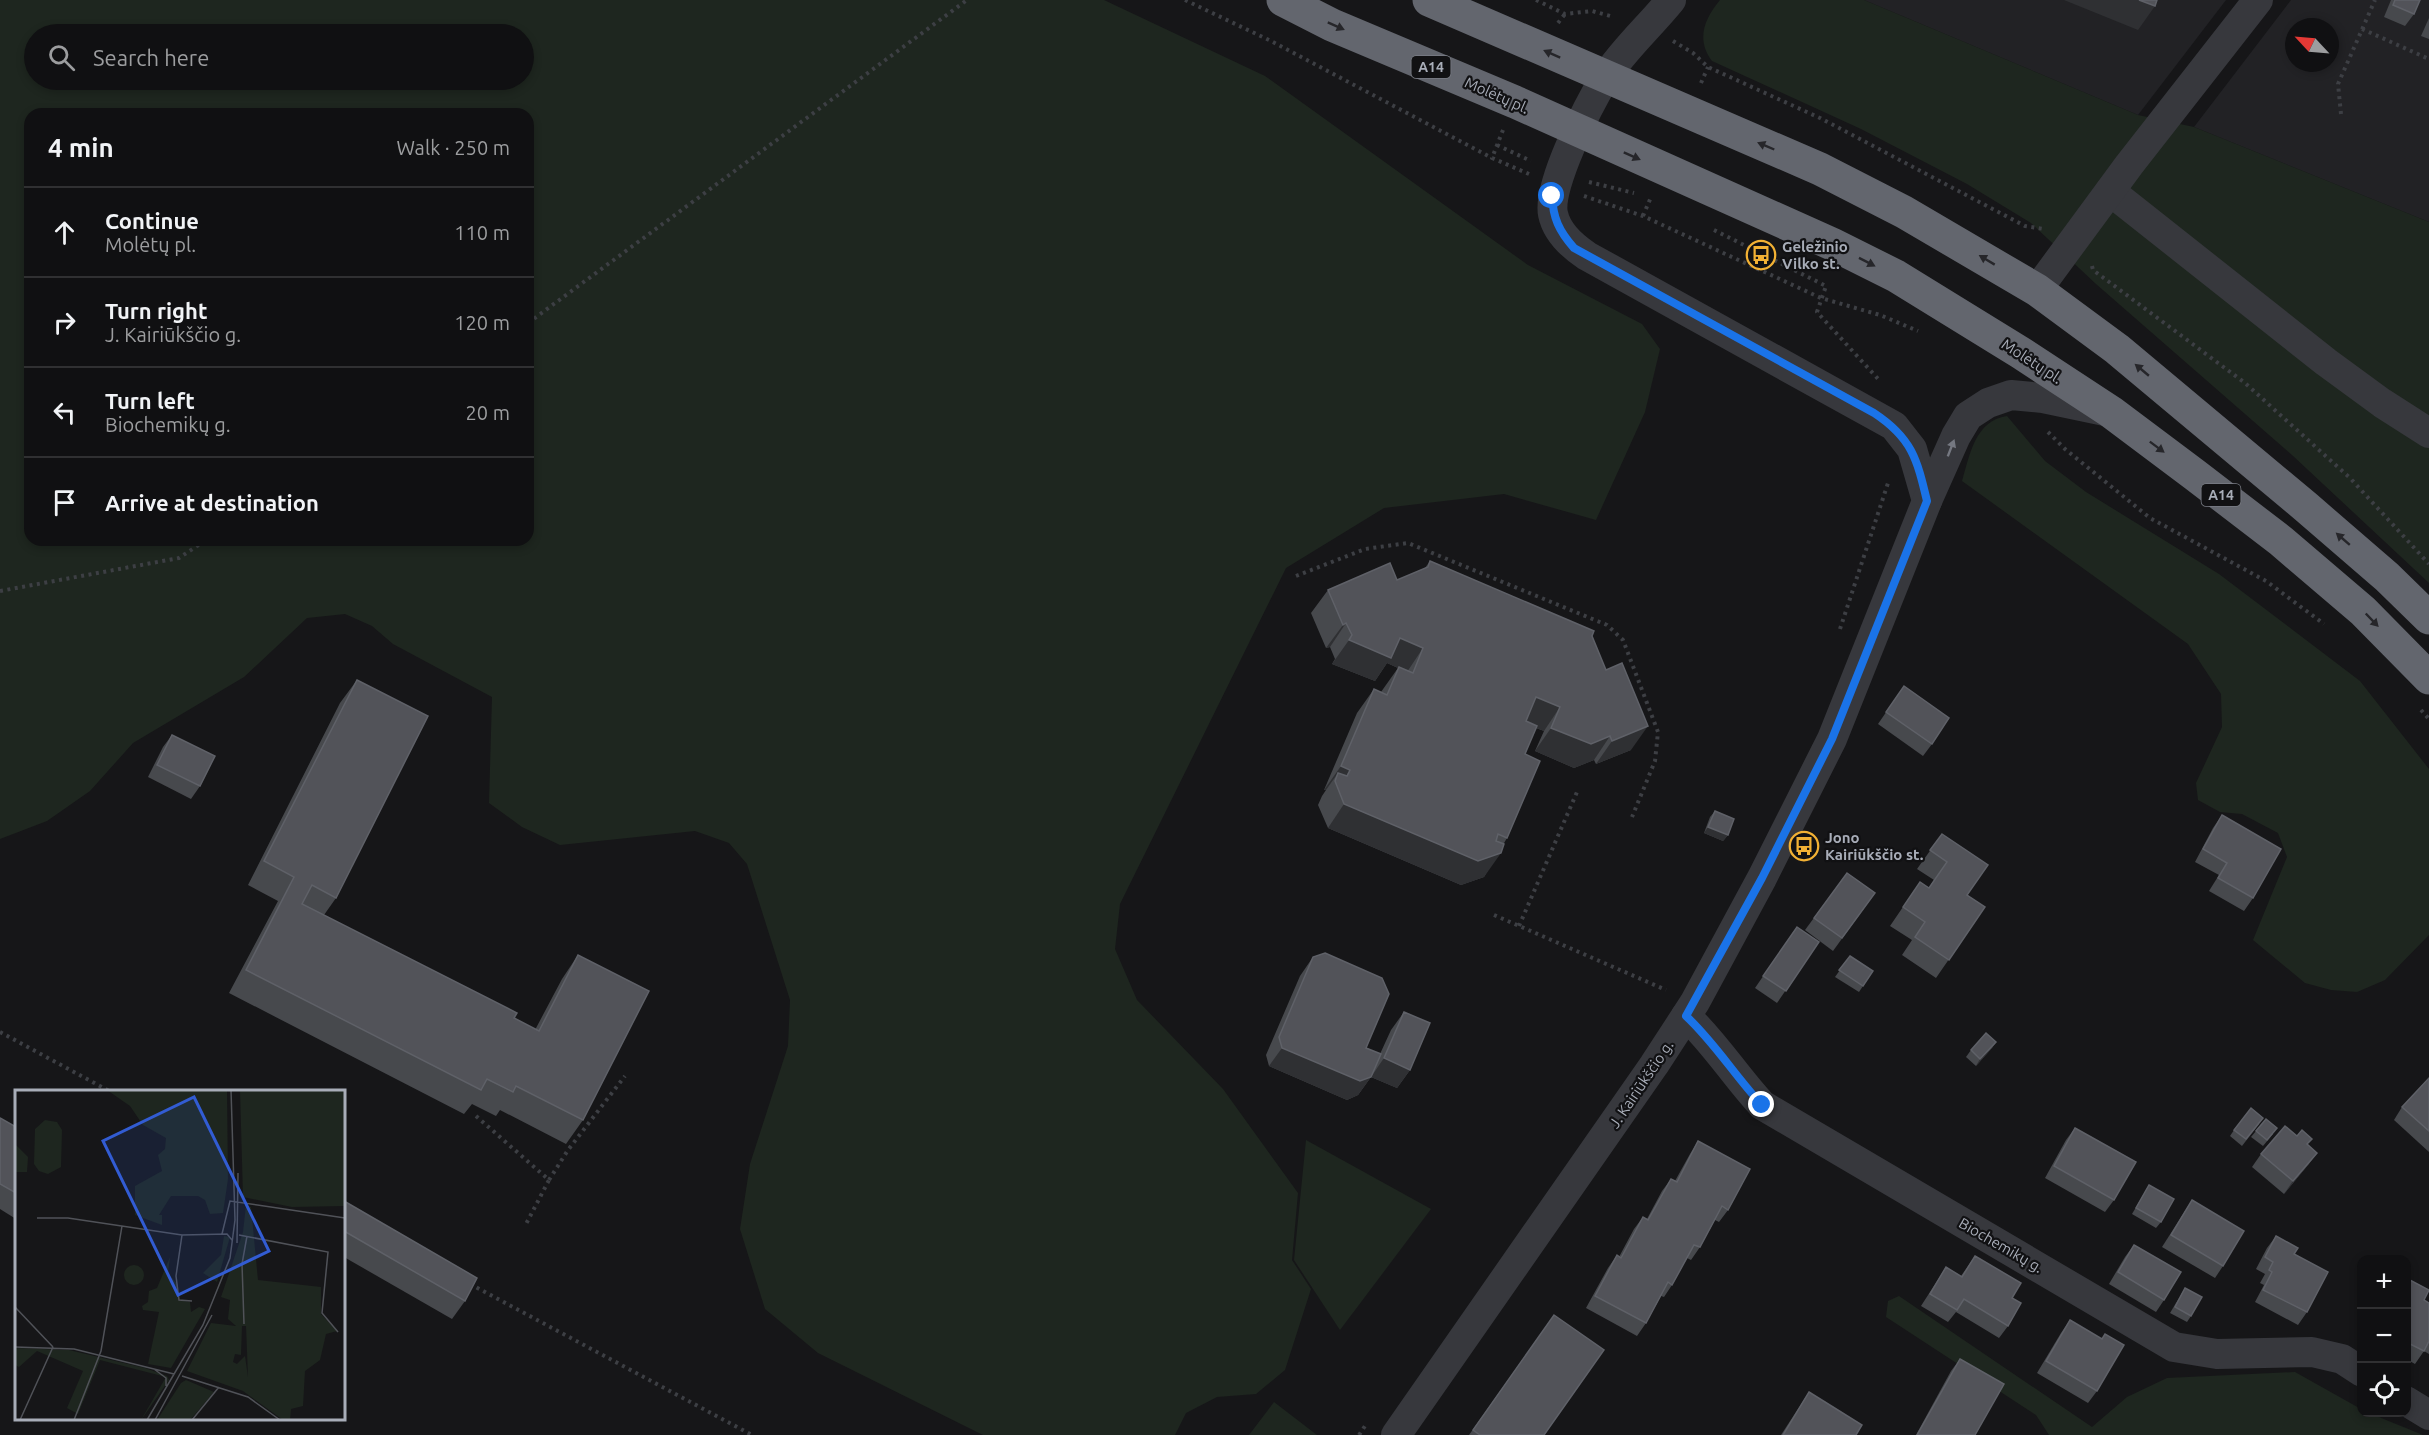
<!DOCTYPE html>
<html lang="en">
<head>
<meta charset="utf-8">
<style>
	:root { --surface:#101012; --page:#19191b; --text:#f1f3f6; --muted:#9c9d9f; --line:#303032 }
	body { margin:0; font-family:Ubuntu,sans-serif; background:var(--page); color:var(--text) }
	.controls { position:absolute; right:18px; bottom:18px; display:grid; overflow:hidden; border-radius:12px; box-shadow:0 3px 9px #0003 }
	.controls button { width:54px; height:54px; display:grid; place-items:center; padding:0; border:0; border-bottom:2px solid var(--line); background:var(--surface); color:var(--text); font:30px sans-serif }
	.compass { position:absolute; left:2285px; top:18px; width:54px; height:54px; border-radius:50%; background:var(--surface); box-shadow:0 3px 9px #0003; rotate:296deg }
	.stop { position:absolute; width:18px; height:18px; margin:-14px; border:4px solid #1a73e8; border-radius:50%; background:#fff }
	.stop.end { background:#1a73e8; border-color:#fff; box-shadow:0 2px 6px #0008 }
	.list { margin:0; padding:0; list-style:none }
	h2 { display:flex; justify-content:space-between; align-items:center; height:78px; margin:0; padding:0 24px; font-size:26px }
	h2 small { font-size:20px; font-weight:400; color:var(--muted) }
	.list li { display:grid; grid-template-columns:39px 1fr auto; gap:18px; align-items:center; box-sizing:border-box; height:90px; padding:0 24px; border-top:2px solid var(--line) }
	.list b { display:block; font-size:22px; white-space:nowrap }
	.list p { margin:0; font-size:20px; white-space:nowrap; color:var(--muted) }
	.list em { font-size:20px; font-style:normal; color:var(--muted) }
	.icon { flex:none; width:33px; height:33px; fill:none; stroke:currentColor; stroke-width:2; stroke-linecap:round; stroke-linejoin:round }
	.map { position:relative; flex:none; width:2429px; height:1435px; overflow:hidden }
	.search { position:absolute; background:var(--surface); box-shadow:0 3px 9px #0003; left:24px; top:24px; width:510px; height:66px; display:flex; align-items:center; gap:15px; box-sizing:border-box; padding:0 21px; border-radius:33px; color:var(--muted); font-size:22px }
	.panel { position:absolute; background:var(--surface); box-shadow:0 3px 9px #0003; left:24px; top:108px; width:510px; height:438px; border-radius:18px }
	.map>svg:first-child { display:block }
	.built { fill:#222225; fill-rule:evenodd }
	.green { fill:#1e261f; fill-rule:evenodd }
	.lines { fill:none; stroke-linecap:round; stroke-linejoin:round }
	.path { stroke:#3d3f44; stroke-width:4; stroke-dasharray:3 4.5; stroke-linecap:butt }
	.street { stroke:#37383d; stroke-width:30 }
	.highway { stroke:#63666e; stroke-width:33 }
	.wall { fill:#47494d }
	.shaded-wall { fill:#2f3033 }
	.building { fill:#525359; stroke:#5f6168; stroke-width:1.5 }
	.oneway { fill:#26262a }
	.oneway2 { fill:#757881 }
	.route { stroke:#1a73e8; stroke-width:8 }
	.labels { text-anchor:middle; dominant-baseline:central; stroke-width:4.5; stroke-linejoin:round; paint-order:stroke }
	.shield { fill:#111113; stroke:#7b7e86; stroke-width:1.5 }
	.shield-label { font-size:14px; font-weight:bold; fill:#a8adb8 }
	.street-label { font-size:15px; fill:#a8adb8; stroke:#111113 }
	.poi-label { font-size:15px; font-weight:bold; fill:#a8adb8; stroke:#111113; text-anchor:start }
	.inset-road { fill:none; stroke:#505258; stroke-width:1.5 }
	.view { fill:#325cd3; fill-opacity:0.15; stroke:#325cd3; stroke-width:3 }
	.inset-edge { fill:none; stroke:#a8adb8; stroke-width:3 }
</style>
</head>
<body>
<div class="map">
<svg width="2429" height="1435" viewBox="0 0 2429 1435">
	<rect width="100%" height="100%" fill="#161618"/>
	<g class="built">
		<path d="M1864,0H2226L2138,115Z"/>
		<path d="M2291,0H2429V222L2194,127ZM2294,27H2330V63H2294Z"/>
	</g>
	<g class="green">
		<path d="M0,0H1104L1265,76L1528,265L1642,324L1660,349L1645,412L1596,520L1504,494L1384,508L1286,568L1120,904L1115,949L1137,1000L1223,1089L1298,1193L1292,1260L1311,1289L1285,1370L1256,1394L1217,1397L1186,1413L1175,1435H983L818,1353L765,1309L740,1229L750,1164L788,1046L790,1000L747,864L729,843L695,831L560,845L522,827L489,803L492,697L393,644L372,626L345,614L307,618L244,677L133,743L90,791L47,821L0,839ZM524,34V80H34V34ZM30,114H528V540H30Z"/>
		<path d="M1720,0H1864L2138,115L2194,127L2429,222V583L2292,455L2096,284L2031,223L1967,184L1861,129L1712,61C1696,40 1704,19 1720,0Z"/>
		<path d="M2007,416L2045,461L2086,492L2219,574L2360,681L2429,769V935L2385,980L2357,992L2331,990L2305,983L2253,940L2287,857L2278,833L2242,814L2220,812L2198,800L2196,783L2222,727L2221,694L2188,644L1962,481C1970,454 1975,421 2007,416Z"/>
		<path d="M1306,1140L1431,1209L1340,1330L1294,1260Z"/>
		<path d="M1899,1296L2092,1427L2127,1397L2167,1378L2295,1372L2361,1409L2362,1412L2369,1413L2423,1435H2049L2036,1415L1886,1317L1888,1301Z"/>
		<path d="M1274,1402L1317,1435H1249Z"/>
	</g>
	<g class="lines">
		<g class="path">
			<path d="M1185,0L1271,41L1492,158"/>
			<path d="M1536,0L1565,14L1592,11L1614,17"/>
			<path d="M1558,23L1565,14"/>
			<path d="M2362,29L2429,59"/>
			<path d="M1673,41L1693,53L1708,67L1820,118L2025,226L2044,229"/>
			<path d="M1701,83L1708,67"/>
			<path d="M2341,114L2338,84L2375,0"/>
			<path d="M1503,130L1492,158L1529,174"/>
			<path d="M1497,145L1531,161"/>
			<path d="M1589,182L1634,193"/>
			<path d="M1584,196L1643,216L1821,298L1880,315L1918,331"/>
			<path d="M1643,216L1651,197"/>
			<path d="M1714,230L1826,286L1817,312L1879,380"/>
			<path d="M2092,266L2093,270L2245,383L2350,478L2429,564"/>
			<path d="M528,323L967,0"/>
			<path d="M2048,432L2065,449L2150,518L2266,581L2324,624"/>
			<path d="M1296,576L1365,549L1408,543L1607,625L1623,640L1658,732L1655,761L1632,817"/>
			<path d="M0,591L179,558L206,540"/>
			<path d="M1840,629L1888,483"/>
			<path d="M2421,710L2429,719"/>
			<path d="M1494,915L1666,990"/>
			<path d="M1519,926L1577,792"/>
			<path d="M0,1032L111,1092"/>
			<path d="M476,1116L549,1180L525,1226"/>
			<path d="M549,1180L568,1150L625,1076"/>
			<path d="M470,1284L752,1435"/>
			<path d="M1359,1435L1365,1426"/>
		</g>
		<g class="street">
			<path d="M1671,0C1650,26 1623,50 1605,78C1589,104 1547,186 1553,214C1557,233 1572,246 1587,256L1894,426L1912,449L1927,501"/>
			<path d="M2110,191L2326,362L2382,403L2429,433"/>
			<path d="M2037,290L2129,165L2258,0"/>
			<path d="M1686,1016C1715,1043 1735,1076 1762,1105L2174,1347L2217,1354L2312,1352L2342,1359L2362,1372"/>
			<path d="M2406,1401L2429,1415"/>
			<path d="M1396,1435L1654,1065L1695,1002L1762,878L1832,739L1927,501L1956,436L1968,416L1988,403L2011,395L2043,398L2105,411"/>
		</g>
		<g class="highway">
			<path d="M1283,0L1332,25L1515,102L1832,244L1896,276L2021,353L2111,412L2195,475L2281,541L2363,611L2429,678"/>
			<path d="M1429,0L1820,169L1904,212L2037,290L2117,349L2306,507L2387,577L2429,618"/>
		</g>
	</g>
	<g class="wall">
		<path d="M2391,0H2420L2414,14L2405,26L2384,17Z"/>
		<path d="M2429,18V39L2421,36Z"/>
		<path d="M1430,561L1592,636L1631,750L1596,764L1594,760L1574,768L1535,751L1544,731L1536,728L1525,754L1507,838L1484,877L1461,885L1328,828L1318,805L1322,796L1326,790H1324L1357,713L1374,689L1381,692L1398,668L1387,663L1375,681L1332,664L1335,659L1330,647L1326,648L1311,613L1328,590L1397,580L1425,568Z"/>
		<path d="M357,680L336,898L324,915L535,1030L562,979L578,955L583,1120L566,1144L500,1110L496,1116L472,1104L464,1114L229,993L278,901L248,885L340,703Z"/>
		<path d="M1904,686L1932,744L1923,756L1878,724Z"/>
		<path d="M172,735L200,786L191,799L148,777L163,747Z"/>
		<path d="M1715,811L1728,835L1723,841L1704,833L1710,817Z"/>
		<path d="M2222,815L2253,898L2244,911L2209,891L2219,875L2195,862L2213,828Z"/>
		<path d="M1942,834L1967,895L1985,907L1936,978L1902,955L1912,940L1890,926L1920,882L1929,888L1934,880L1917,869Z"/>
		<path d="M1847,873L1875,893L1833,951L1805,930Z"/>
		<path d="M1797,927L1819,942L1777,1003L1755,988Z"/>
		<path d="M1850,956L1873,971L1859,992L1835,977Z"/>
		<path d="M1313,957L1366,1048L1380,1054L1391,1030L1404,1012L1410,1070L1397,1088L1371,1077L1358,1095L1347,1100L1269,1066L1266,1055L1300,976Z"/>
		<path d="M1996,1042L1992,1048L1976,1066L1966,1057L1971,1050Z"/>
		<path d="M2429,1078V1152L2394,1120L2402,1107Z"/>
		<path d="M0,1118L16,1127V1219L0,1209Z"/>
		<path d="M2259,1124L2242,1146L2230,1136L2234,1130Z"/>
		<path d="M2075,1128L2114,1200L2105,1212L2045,1178L2066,1140Z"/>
		<path d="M2256,1131L2273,1134L2263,1146L2251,1137Z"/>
		<path d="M2297,1136L2317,1153L2308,1165L2284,1194L2252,1167L2261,1154Z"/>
		<path d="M1698,1141L1728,1210L1719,1222L1715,1220L1700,1247L1691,1260L1687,1258L1672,1285L1664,1297L1661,1296L1646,1323L1637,1336L1586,1308L1608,1268L1617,1255L1619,1257L1634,1229L1643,1217L1647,1219L1662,1191L1671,1179L1675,1181L1690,1154Z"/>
		<path d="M2149,1185L2161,1222L2156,1228L2132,1214Z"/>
		<path d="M2192,1200L2223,1266L2215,1278L2162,1247Z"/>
		<path d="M344,1201L465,1301L452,1319L344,1257Z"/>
		<path d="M2276,1236L2294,1254L2307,1312L2298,1325L2255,1302L2264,1285L2260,1283L2265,1274L2256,1269L2267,1248Z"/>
		<path d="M2134,1245L2164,1300L2156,1312L2109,1284L2125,1257Z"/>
		<path d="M1975,1256L2012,1298L2008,1326L1999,1338L1956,1312L1948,1322L1921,1306L1946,1267L1961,1276Z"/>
		<path d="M2406,1278L2424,1300L2429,1303V1354L2424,1351L2415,1364L2406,1359Z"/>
		<path d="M2185,1288L2191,1316L2187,1322L2170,1313Z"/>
		<path d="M1554,1315L1544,1435H1469Z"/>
		<path d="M2070,1320L2097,1391L2088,1403L2037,1373L2061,1333Z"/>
		<path d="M1960,1359L1975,1435H1916L1951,1371Z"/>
		<path d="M1809,1392L1856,1435H1781Z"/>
	</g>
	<g class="shaded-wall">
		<path d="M2064,0H2139L2155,6L2138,30Z"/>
		<path d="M1346,623L1330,647L1326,648L1343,625Z"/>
		<path d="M1400,638L1423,648L1407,672L1387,663L1375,681L1332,664L1349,640Z"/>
		<path d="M1536,697L1560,707L1544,731L1519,721Z"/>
		<path d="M1648,726L1631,750L1596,764L1612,741Z"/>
		<path d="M1551,728L1610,736L1594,760L1574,768L1535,751Z"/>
		<path d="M1341,766L1350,770L1338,788V773L1326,790H1324Z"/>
		<path d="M1344,804L1501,853L1484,877L1461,885L1328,828Z"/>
		<path d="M1708,827L1728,835L1723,841L1704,833Z"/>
		<path d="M1996,1042L1992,1048L1976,1066L1980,1059Z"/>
		<path d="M1282,1048L1371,1077L1358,1095L1347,1100L1269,1066Z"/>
		<path d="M1384,1058L1410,1070L1397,1088L1371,1077Z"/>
		<path d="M2317,1153L2308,1165L2284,1194L2293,1181Z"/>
	</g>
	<g class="building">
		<path d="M2139,0H2157L2155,6Z"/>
		<path d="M2395,0H2420L2414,14L2393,5Z"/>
		<path d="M1430,561L1594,631L1592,636L1606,670L1622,663L1648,726L1612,741L1610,736L1591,744L1551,728L1560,707L1536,697L1526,721L1537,726L1525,754L1540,761L1507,838L1498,834L1496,841L1504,844L1501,853L1478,861L1344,804L1335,781L1338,773L1347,776L1350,770L1341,766L1374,689L1387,695L1399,667L1413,673L1423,648L1400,638L1391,658L1349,640L1352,635L1346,623L1343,625L1328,590L1390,563L1397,580L1428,567Z"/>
		<path d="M357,680L428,716L336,898L312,885L302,904L517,1013L514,1018L539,1031L578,955L649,991L583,1120L516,1086L513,1092L487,1079L481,1090L246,970L294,877L264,861Z"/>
		<path d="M1904,686L1949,718L1932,744L1886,712Z"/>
		<path d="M172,735L215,756L200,786L157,765Z"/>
		<path d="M1715,811L1734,819L1728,835L1708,827Z"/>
		<path d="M2222,815L2281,849L2253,898L2218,878L2227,863L2203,849Z"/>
		<path d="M1942,834L1988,865L1967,895L1985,907L1949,960L1915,937L1925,922L1903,907L1920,882L1929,888L1947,862L1930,850Z"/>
		<path d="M1847,873L1875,893L1842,938L1814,918Z"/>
		<path d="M1797,927L1819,942L1786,991L1763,976Z"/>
		<path d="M1325,953L1382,978L1389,994L1366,1048L1381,1054L1371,1077L1360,1081L1282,1048L1279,1037L1313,957Z"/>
		<path d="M1850,956L1873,971L1863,986L1839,970Z"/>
		<path d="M1404,1012L1430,1023L1410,1070L1384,1058Z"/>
		<path d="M1986,1033L1996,1042L1980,1059L1971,1050Z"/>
		<path d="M2429,1078V1131L2402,1107Z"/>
		<path d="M2251,1108L2263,1118L2246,1139L2234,1130Z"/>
		<path d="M0,1118L16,1127V1193L0,1184Z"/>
		<path d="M2266,1119L2277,1128L2267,1140L2256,1131Z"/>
		<path d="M2285,1126L2297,1136L2302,1130L2312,1139L2307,1144L2317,1153L2293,1181L2261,1154Z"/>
		<path d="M2075,1128L2136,1162L2114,1200L2054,1166Z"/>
		<path d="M1698,1141L1750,1169L1728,1210L1722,1206L1700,1247L1694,1245L1672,1285L1668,1282L1646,1323L1595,1296L1617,1255L1621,1258L1643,1217L1648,1220L1671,1179L1677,1182Z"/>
		<path d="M2149,1185L2174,1199L2161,1222L2136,1208Z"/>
		<path d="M2192,1200L2244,1231L2223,1266L2171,1235Z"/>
		<path d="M344,1201L477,1278L465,1301L344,1231Z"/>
		<path d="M2276,1236L2298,1248L2294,1254L2328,1272L2307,1312L2263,1290L2272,1272L2269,1270L2273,1262L2265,1257Z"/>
		<path d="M2134,1245L2181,1272L2164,1300L2118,1272Z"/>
		<path d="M1975,1256L2021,1283L2012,1298L2021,1303L2008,1326L1964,1299L1957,1310L1930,1294L1946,1267L1962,1277Z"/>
		<path d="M2406,1278L2429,1290L2424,1300L2429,1303V1341L2424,1351L2406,1342Z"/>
		<path d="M2185,1288L2202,1297L2191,1316L2175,1307Z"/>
		<path d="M1554,1315L1604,1350L1544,1435H1480L1473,1430Z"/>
		<path d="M2070,1320L2102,1339L2105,1334L2124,1345L2097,1391L2046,1361Z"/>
		<path d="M1960,1359L2004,1384L1975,1435H1917Z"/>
		<path d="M1809,1392L1862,1425L1856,1435H1783Z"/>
	</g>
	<defs><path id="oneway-solid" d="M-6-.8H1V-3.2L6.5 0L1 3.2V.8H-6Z" transform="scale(1.5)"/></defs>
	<g class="oneway">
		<use href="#oneway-solid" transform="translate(1336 26) rotate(24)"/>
		<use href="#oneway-solid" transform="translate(1552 54) rotate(-156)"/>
		<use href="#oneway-solid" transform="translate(1766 146) rotate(-157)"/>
		<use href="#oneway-solid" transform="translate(1632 156) rotate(24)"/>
		<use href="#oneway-solid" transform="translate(1987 260) rotate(-149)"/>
		<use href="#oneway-solid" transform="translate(1867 262) rotate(27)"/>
		<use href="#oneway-solid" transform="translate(2142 370) rotate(-140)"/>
		<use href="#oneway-solid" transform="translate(2157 447) rotate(37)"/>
		<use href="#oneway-solid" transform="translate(2343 539) rotate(-139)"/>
		<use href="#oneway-solid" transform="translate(2372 620) rotate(46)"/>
	</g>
	<use class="oneway2" href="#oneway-solid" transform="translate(1951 448) rotate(-69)"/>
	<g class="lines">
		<path class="route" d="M1552,196C1553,218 1559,231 1574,248L1874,413C1912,438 1917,459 1927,501L1832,739L1762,878L1686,1016C1715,1043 1735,1076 1762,1105"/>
	</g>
	<defs>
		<g id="bus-ring" transform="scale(1.5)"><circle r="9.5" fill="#111113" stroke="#f2b134" stroke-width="1.5"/><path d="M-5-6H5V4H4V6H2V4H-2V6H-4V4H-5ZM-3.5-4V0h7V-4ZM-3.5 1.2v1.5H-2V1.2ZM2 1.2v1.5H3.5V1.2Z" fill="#f2b134"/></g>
	</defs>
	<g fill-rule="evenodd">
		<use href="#bus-ring" x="1761" y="255"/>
		<use href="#bus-ring" x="1804" y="846"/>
	</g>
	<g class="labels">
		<g class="shield">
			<rect x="1411.5" y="56" width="39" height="22" rx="4.5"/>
			<rect x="2201.5" y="484" width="39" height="22" rx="4.5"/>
		</g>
		<g class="shield-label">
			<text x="1431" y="67">A14</text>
			<text x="2221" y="495">A14</text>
		</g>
		<g class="street-label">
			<text transform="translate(1497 95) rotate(24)">Molėtų pl.</text>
			<text transform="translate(2032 361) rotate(33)">Molėtų pl.</text>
			<text transform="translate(1641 1084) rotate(-56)">J. Kairiūkščio g.</text>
			<text transform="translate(2001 1245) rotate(30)">Biochemikų g.</text>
		</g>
		<g class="poi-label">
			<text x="1782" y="246">Geležinio<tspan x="1782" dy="17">Vilko st.</tspan></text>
			<text x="1825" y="837">Jono<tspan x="1825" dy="17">Kairiūkščio st.</tspan></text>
		</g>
	</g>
	<g transform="translate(15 1090)">
		<rect width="330" height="330" fill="#161618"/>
		<path d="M92,0H212L213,89L208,123L195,124L190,110L183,106H156L144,125H147V135L120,125V96L147,81L143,65L150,59L151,48L128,35L115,16ZM225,0H330V116L277,117L228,107ZM30,30L42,32L47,40L46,77L33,84L24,81L19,74L20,39ZM0,54L13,67L12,82H0ZM231,115L236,117L243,190L306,197V224L322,241L311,244L305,270L290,281L288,316L276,319L275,330H268L228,301L172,281L196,233L221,236L213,229L215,210L206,207L228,142ZM227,236H231L233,287L230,266L222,274L218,272L220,264L226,265ZM209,146L215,147L202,192L188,183L206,165ZM155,167L153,183L163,195V210L175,212L176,222L184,217L190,219L156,278L133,274L144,222L128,220L127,216L133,212L134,201L142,198ZM109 185a10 10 0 1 1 20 0a10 10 0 1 1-20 0ZM0,258L54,260L130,278L152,286L154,290L126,330L151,287L85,270L63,324L52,318L68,281L22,261L4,277L0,275ZM171,290L199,302L175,330H142L166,293Z" fill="#1e261f" fill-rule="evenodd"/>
		<path class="inset-road" d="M22,128H53L167,145L212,144L217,150M207,144L215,111L330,128M167,145L161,186L164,210L177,211M224,145L313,162L307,223L323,242M222,153L223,83M0,217L38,257M229,234L227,174L232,146M0,257L59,259L159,284M139,279L151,288V296M167,286L233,307L265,330M5,330L38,257M59,330L86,261L107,136M132,330L188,235L215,168L220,130L216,0M140,330L197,225M177,330L204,297"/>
		<path class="view" d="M179,7L254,161L163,205L88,51Z"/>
		<rect width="330" height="330" class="inset-edge"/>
	</g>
</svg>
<div class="controls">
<button>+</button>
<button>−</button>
<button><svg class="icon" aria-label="locate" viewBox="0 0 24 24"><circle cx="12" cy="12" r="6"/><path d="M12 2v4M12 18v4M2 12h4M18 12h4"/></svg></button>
</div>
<svg class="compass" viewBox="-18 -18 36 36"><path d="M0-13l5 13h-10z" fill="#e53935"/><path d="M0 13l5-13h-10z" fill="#9c9d9f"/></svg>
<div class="stop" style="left:1552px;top:196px"></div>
<div class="stop end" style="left:1762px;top:1105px"></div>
<div class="search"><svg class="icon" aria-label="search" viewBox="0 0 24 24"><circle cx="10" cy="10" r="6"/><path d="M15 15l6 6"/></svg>Search here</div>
<section class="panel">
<h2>4 min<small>Walk · 250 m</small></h2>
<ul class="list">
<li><svg class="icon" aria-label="ahead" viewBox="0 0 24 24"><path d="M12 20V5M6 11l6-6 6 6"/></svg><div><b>Continue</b><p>Molėtų pl.</p></div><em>110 m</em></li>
<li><svg class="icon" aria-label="right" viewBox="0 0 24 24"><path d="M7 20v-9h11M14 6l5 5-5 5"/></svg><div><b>Turn right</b><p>J. Kairiūkščio g.</p></div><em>120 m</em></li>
<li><svg class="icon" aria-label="left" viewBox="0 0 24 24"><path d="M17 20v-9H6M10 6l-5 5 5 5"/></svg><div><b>Turn left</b><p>Biochemikų g.</p></div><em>20 m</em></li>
<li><svg class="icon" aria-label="arrive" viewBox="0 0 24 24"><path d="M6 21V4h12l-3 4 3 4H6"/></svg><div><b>Arrive at destination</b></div></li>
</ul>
</section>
</div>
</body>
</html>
